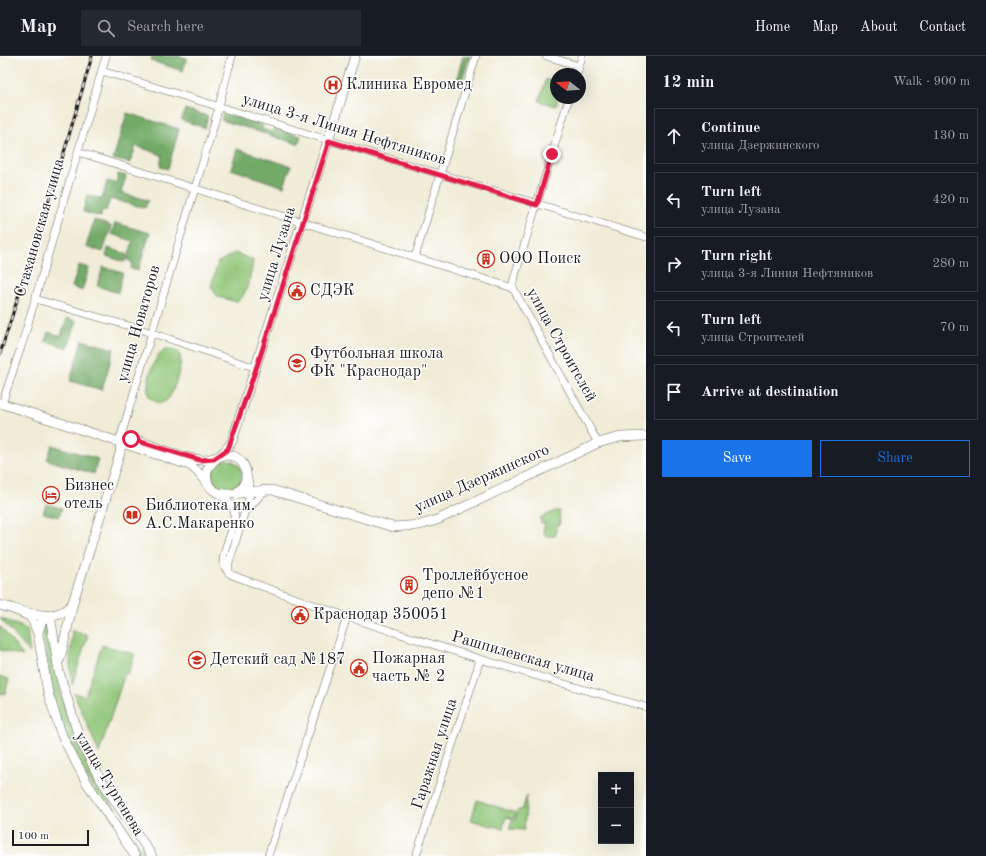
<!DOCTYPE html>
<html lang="en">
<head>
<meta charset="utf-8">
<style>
	:root { --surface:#171b24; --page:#242831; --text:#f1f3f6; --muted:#9ea1a6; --line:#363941; --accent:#1a73e8 }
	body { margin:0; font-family:"Old Standard TT",serif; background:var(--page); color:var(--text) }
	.controls { position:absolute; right:12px; bottom:12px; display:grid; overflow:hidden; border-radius:0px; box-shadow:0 4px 16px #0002 }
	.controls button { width:36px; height:36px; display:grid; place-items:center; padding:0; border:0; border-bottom:1px solid var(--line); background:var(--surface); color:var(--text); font:20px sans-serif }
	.compass { position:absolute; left:550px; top:12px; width:36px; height:36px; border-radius:50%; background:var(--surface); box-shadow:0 4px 16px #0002; rotate:287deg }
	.scale { position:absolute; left:12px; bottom:10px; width:77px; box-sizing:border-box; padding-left:4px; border:2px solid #1c1c1c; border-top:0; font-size:11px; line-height:14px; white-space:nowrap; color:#1c1c1c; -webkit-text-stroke:3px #fff; paint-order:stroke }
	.stop { position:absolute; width:12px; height:12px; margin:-9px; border:3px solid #e11d48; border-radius:50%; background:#fff }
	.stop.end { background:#e11d48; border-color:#fff; box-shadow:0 1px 4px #0008 }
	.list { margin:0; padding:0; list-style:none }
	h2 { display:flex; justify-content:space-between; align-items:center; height:52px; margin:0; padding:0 16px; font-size:17px }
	h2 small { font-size:13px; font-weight:400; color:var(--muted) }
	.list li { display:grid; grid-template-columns:26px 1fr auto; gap:12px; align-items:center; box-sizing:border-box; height:56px; margin:0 8px 8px; padding:0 8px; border:1px solid var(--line); border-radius:0px }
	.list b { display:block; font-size:15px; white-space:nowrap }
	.list p { margin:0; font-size:13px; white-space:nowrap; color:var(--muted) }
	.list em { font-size:13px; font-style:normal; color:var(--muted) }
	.actions { display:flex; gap:8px; padding:12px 16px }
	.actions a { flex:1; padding:9px 0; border:1px solid var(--accent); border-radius:0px; text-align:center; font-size:14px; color:var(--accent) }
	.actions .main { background:var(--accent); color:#fff }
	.icon { flex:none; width:22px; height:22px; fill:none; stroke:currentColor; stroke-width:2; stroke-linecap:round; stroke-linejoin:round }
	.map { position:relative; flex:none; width:646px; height:800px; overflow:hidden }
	header { display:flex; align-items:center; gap:24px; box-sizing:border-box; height:56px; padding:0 20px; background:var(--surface); border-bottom:1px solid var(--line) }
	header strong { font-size:19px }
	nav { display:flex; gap:22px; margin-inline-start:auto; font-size:14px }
	.search { width:280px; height:36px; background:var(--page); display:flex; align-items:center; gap:10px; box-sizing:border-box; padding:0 14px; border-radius:0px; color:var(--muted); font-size:15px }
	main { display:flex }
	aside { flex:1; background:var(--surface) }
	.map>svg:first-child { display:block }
	.green { fill:#8fc577; stroke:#56704a }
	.forest { fill:#73aa68; stroke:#486342 }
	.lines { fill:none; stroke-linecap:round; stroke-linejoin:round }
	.minor-casing { stroke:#66655d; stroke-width:8 }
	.major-casing { stroke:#66655d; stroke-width:10 }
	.minor { stroke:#fff; stroke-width:7 }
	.major { stroke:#fff; stroke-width:9 }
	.rail-casing { stroke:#1c1c1c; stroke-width:3 }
	.rail { stroke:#fff; stroke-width:1.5; stroke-dasharray:4.5; stroke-linecap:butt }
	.route { stroke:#e11d48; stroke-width:5 }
	.labels { text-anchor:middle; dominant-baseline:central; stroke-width:3; stroke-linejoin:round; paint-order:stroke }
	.poi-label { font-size:16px; fill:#1c1c1c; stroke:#fff; text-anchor:start }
	.street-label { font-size:16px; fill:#1c1c1c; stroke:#fff }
</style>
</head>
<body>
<header>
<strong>Map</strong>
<div class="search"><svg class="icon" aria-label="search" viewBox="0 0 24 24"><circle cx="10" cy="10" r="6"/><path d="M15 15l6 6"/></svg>Search here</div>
<nav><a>Home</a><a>Map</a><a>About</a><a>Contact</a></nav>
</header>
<main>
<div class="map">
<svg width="646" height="800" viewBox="0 0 646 800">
	<rect width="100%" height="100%" fill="#fff"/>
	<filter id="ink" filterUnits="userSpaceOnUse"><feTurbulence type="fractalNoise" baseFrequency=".025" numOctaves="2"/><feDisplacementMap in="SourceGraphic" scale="8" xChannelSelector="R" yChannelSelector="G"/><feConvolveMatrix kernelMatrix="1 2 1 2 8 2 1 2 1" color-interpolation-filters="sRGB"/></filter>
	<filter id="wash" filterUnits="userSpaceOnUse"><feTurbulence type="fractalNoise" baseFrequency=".012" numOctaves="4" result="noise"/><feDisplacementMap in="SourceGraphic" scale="16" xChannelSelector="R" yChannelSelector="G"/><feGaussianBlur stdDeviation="0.9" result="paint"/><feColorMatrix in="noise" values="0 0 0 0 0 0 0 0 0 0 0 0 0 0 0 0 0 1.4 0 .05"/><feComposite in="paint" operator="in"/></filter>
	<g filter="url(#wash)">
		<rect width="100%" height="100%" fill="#f0ecd7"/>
		<g class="green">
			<path d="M546,23L556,26V42H558L556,50L539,45Z"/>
			<path d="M235,197L253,204C252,216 247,240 237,246L218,241L211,231L218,206Z"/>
			<path d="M165,293C186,291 181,309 177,322C173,335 168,356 150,342C143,332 154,298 165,293Z"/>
			<circle cx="227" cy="419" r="15"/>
			<path d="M555,455H559L560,468L557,469L555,480H546L543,476L545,467H541L540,462Z"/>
			<path d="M0,562L27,573L30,597Z"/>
			<path d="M47,565C53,602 59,639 72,675C89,720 121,760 147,800H138C112,761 82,721 65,677C51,643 48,604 42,568Z"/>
			<path d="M0,570L23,600L0,594Z"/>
			<path d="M72,574L88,579L72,629L70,608Z"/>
			<path d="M102,589L135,598L128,618L125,617L99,697L74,637L85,640Z"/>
			<path d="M0,620L9,623L5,638L0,637Z"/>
			<path d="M527,739L524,774L509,773L512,764L515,765L518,754H522Z"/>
			<path d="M477,744L516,757L514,763L506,761L503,772L491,770L471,764Z"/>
		</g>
		<g class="forest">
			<path d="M152,0H179L187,2L183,15L151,5Z"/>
			<path d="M463,0H470L462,24L457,22Z"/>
			<path d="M185,53L208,60L205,72L181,64Z"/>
			<path d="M127,57L179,73L168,113L160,111L162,99L136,90L130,107L113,103Z"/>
			<path d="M223,57L263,69L262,73L272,76L274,72L301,80L298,88L221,64Z"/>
			<path d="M237,93L291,110L284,131L231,113Z"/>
			<path d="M118,118L126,120L121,137L148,144L145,152L110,143L106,155L102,154L101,161L83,156L87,139L102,143L107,125L116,127Z"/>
			<path d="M94,164L111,170L103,196L86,191Z"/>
			<path d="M115,167L150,177L138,215L131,213L132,206L127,204L133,185L111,178Z"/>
			<path d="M108,192L127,198L125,206L106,200Z"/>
			<path d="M79,209L89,212L82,235L72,231Z"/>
			<path d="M103,211L123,217L118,237L97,230Z"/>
			<path d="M67,262L77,265L68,292L45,285L48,276L61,280Z"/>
			<path d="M82,284L114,293L102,334L70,325Z"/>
			<path d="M52,389L98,403L94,418L47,404Z"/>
			<path d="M46,448L62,452L59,461L43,457Z"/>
		</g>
	</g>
	<g filter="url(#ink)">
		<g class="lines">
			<g class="minor-casing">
				<g id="minor">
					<path d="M546,0L579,10"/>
					<path d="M102,15L646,181"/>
					<path d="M577,18L582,0"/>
					<path d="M569,42L513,226V232L598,387"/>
					<path d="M78,96L513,232"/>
					<path d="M415,201L476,0"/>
					<path d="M35,243L143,274L256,312"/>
					<path d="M2,348L22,288L106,0"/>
					<path d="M121,380L215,65L232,0"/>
					<path d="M217,437C223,441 230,445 233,452C242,472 208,505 232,519C368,571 506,612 646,651"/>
					<path d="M248,453L265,434"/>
					<path d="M229,517V507L251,435L247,419"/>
					<path d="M268,800L347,561"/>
					<path d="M416,800L480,604"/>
				</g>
			</g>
			<g class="major-casing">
				<g id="major">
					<path d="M0,347L189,409C201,415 204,428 215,435C225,443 257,433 272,434L393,471L420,469L437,464L598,387L620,381L646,380"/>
					<path d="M139,385C156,391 184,403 201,404C212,405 222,396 233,400C250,407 250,428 236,437"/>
					<path d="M208,427C200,406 225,401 232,385L355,0"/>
					<path d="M0,549C20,555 60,570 73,546"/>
					<path d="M9,551L29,560L33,565L38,578L48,637L62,680L87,727L135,800"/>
					<path d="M38,576L42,565L46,563L51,565L59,616L79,681L98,719L152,800"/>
					<path d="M60,603L74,543L120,397L121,381"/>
				</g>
			</g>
			<use href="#minor" class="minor"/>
			<use href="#major" class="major"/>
			<g class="rail-casing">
				<path id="rail" d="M0,298L65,93L92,0"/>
			</g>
			<use href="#rail" class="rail"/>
		</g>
	</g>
	<g class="lines" filter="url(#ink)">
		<path class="route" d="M131,383L200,404L214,403L228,393L259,304L329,85L537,149L552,98"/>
	</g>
	<defs>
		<g id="hospital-ring" transform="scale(0.9)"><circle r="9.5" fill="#fff" stroke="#c8321e" stroke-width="1.5"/><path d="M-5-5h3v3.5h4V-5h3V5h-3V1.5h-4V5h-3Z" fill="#c8321e"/></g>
		<g id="building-ring" transform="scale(0.9)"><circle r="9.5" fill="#fff" stroke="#c8321e" stroke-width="1.5"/><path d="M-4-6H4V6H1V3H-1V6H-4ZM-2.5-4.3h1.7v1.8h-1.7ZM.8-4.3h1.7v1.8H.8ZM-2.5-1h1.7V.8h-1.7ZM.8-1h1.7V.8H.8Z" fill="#c8321e"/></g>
		<g id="civic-ring" transform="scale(0.9)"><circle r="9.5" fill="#fff" stroke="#c8321e" stroke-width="1.5"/><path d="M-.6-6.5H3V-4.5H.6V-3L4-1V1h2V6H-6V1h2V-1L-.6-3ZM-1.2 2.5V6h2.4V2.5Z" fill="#c8321e"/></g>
		<g id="school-ring" transform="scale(0.9)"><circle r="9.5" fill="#fff" stroke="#c8321e" stroke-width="1.5"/><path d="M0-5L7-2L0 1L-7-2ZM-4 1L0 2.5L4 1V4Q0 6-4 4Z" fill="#c8321e"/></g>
		<g id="hotel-ring" transform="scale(0.9)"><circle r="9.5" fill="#fff" stroke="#c8321e" stroke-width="1.5"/><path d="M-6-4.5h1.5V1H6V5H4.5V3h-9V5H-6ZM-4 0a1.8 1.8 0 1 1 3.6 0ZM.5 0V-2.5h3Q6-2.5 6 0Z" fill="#c8321e"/></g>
		<g id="library-ring" transform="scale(0.9)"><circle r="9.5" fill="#fff" stroke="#c8321e" stroke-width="1.5"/><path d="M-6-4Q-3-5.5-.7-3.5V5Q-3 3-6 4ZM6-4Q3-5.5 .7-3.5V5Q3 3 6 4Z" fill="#c8321e"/></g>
	</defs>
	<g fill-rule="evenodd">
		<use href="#hospital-ring" x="333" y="29"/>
		<use href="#building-ring" x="486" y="203"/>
		<use href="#civic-ring" x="297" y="235"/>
		<use href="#school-ring" x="297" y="307"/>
		<use href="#hotel-ring" x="51" y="439"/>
		<use href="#library-ring" x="132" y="459"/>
		<use href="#building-ring" x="409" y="529"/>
		<use href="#civic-ring" x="300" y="559"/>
		<use href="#school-ring" x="197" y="604"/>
		<use href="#civic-ring" x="359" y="612"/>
	</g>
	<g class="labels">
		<g class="poi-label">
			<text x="346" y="29">Клиника Евромед</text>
			<text x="499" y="203">ООО Поиск</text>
			<text x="310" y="235">СДЭК</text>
			<text x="310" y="298">Футбольная школа<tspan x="310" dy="18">ФК "Краснодар"</tspan></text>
			<text x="64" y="430">Бизнес<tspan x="64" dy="18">отель</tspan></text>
			<text x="145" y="450">Библиотека им.<tspan x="145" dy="18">А.С.Макаренко</tspan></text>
			<text x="422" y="520">Троллейбусное<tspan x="422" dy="18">депо №1</tspan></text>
			<text x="313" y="559">Краснодар 350051</text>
			<text x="372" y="603">Пожарная<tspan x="372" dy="18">часть № 2</tspan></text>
			<text x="210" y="604">Детский сад №187</text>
		</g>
		<g class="street-label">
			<text transform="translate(344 74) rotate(17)">улица 3-я Линия Нефтяников</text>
			<text transform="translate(40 172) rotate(-74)">Стахановская улица</text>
			<text transform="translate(277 198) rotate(-73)">улица Лузана</text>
			<text transform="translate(139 268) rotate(-74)">улица Новаторов</text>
			<text transform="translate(561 289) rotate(61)">улица Строителей</text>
			<text transform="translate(482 423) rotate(-24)">улица Дзержинского</text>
			<text transform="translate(523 601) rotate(16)">Рашпилевская улица</text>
			<text transform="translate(435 698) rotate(-72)">Гаражная улица</text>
			<text transform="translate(109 728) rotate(59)">улица Тургенева</text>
		</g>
	</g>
</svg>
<div class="controls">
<button>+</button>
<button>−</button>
</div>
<svg class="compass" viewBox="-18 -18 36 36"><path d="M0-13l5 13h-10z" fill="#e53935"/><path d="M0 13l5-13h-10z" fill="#9ea1a6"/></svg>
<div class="scale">100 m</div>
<div class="stop" style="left:131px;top:383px"></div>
<div class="stop end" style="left:552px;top:98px"></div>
</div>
<aside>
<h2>12 min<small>Walk · 900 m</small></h2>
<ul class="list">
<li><svg class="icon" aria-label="ahead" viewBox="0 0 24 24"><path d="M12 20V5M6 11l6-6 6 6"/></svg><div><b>Continue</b><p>улица Дзержинского</p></div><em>130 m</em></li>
<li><svg class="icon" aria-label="left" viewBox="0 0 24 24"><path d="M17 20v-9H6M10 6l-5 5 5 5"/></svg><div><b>Turn left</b><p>улица Лузана</p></div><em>420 m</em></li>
<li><svg class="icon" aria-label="right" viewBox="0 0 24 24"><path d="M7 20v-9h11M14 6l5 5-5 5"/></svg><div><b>Turn right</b><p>улица 3-я Линия Нефтяников</p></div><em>280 m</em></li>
<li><svg class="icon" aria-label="left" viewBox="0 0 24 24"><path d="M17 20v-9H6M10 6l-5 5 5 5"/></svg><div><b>Turn left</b><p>улица Строителей</p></div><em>70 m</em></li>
<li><svg class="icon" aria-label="arrive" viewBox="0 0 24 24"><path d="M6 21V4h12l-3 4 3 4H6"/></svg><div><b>Arrive at destination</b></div></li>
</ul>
<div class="actions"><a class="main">Save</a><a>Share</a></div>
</aside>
</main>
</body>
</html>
